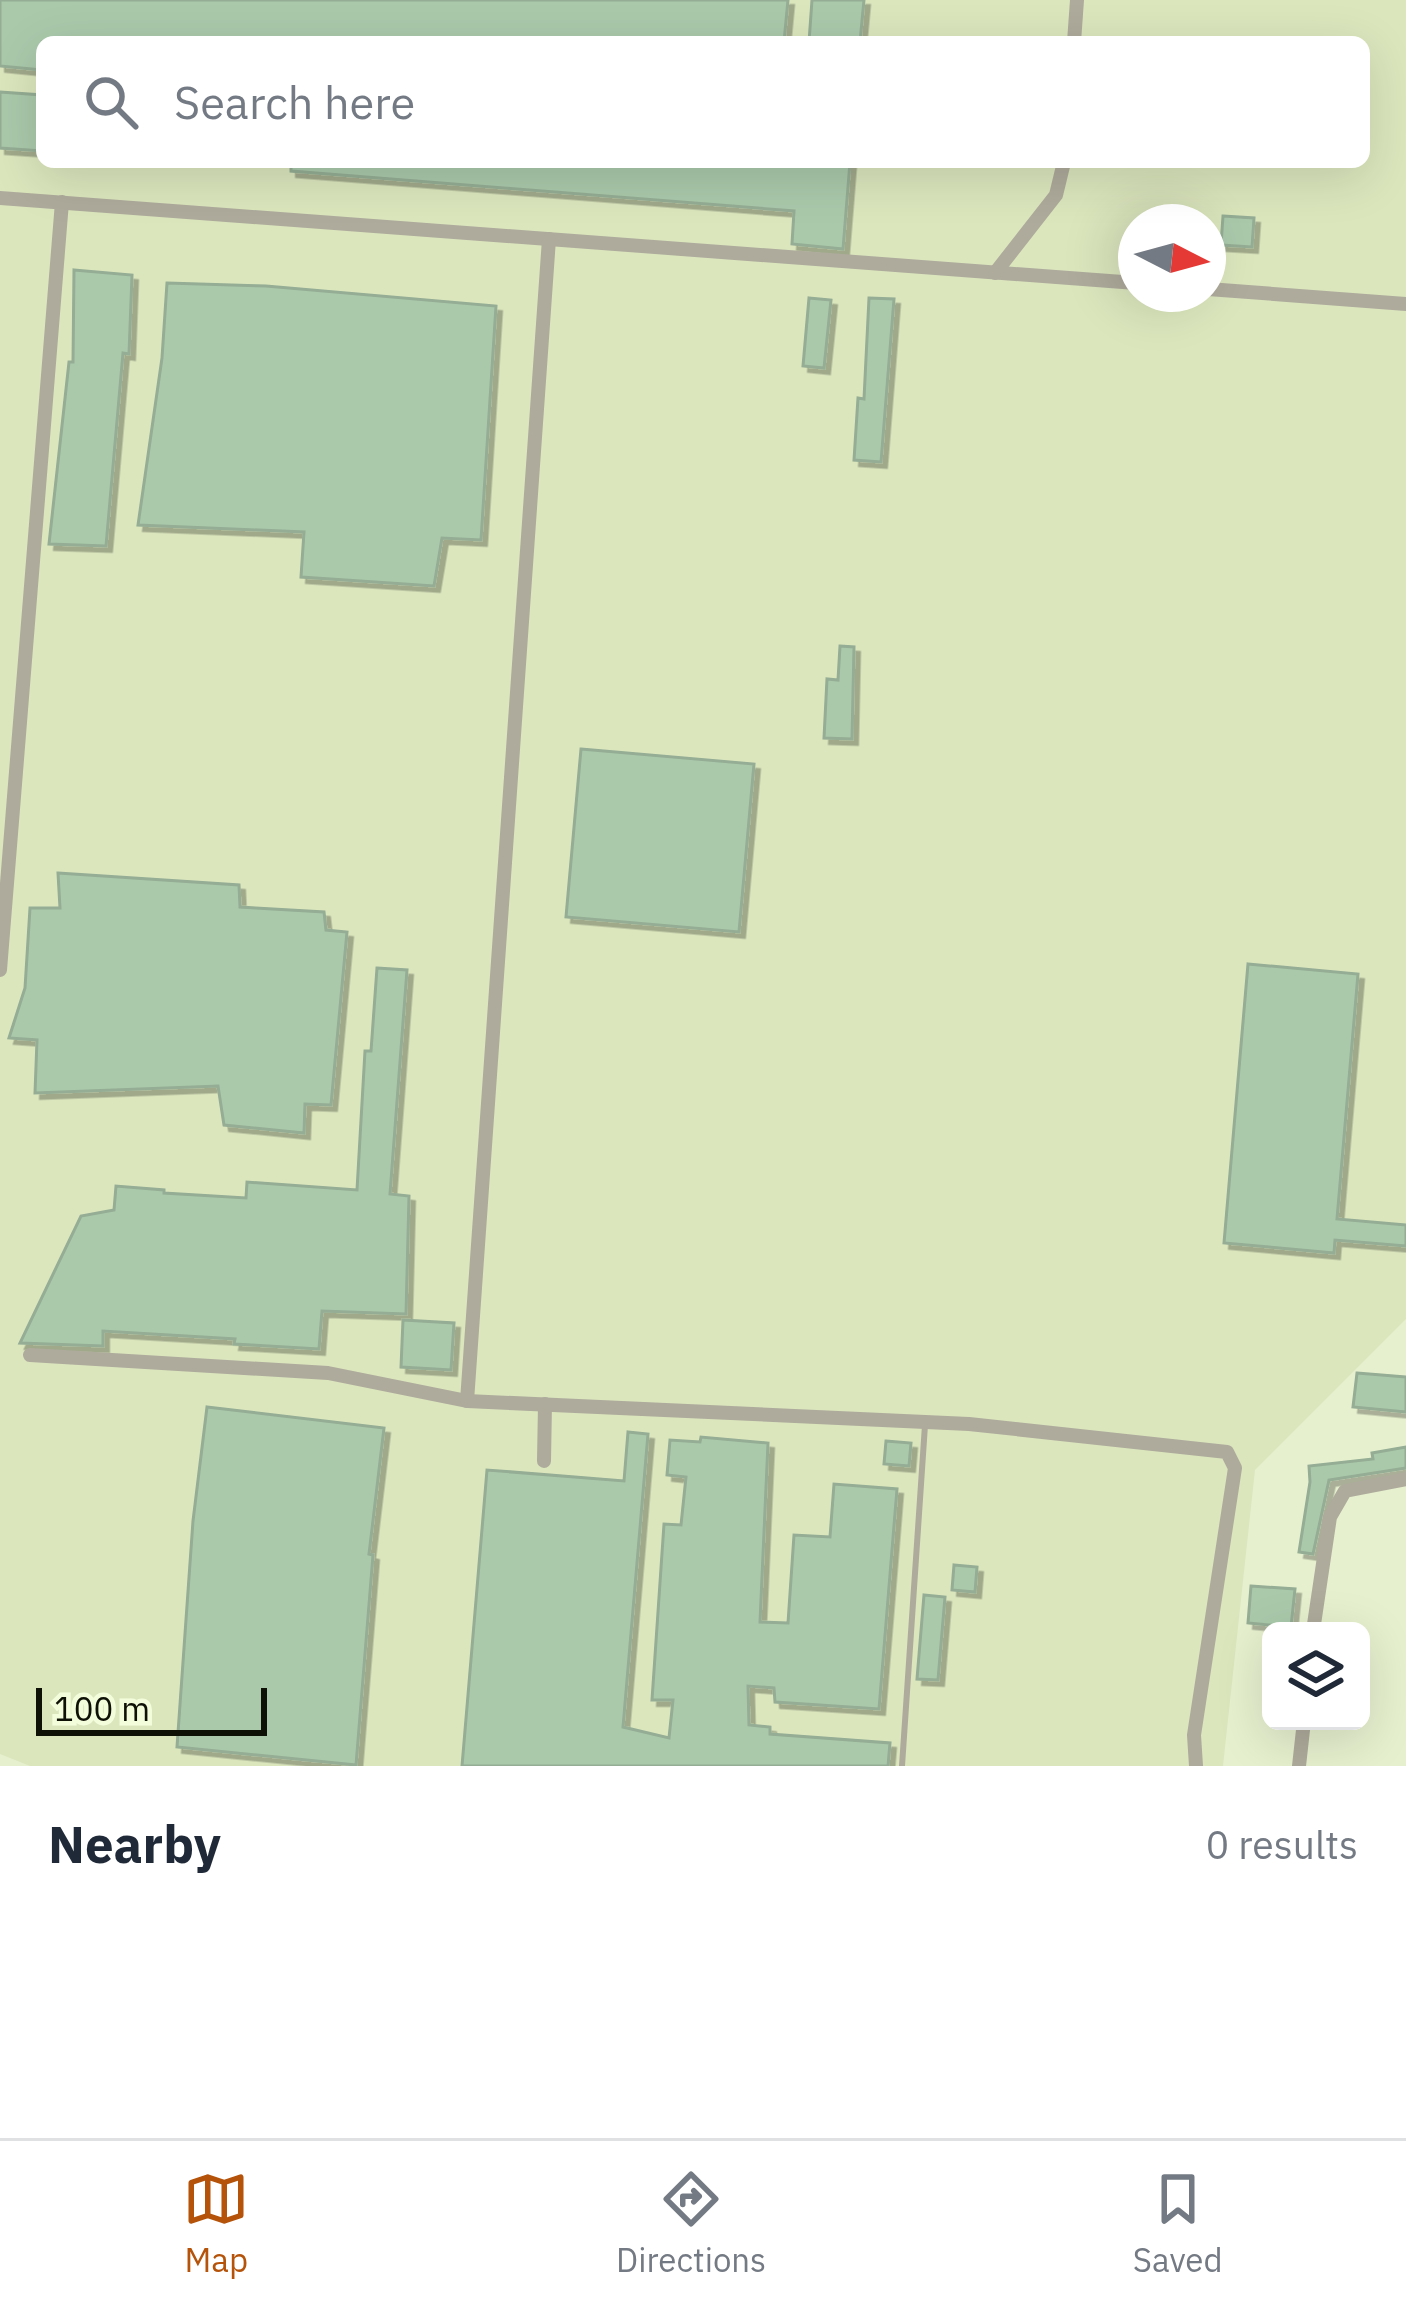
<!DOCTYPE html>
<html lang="en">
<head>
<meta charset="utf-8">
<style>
	:root { --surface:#fff; --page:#f2f2f3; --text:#1f2937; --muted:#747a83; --line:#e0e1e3; --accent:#b45309 }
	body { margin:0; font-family:"IBM Plex Sans",sans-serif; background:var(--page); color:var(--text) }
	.controls { position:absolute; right:36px; bottom:36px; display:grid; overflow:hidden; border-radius:18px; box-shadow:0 12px 48px #0002 }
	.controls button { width:108px; height:108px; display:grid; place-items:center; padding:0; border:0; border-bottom:3px solid var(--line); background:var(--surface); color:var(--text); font:60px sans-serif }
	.compass { position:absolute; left:1118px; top:204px; width:108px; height:108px; border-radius:50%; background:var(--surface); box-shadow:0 12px 48px #0002; rotate:96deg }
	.scale { position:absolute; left:36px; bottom:30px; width:231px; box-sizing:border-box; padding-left:12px; border:6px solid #0e1106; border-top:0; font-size:33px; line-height:42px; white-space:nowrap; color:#0e1106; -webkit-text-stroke:9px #f4fddb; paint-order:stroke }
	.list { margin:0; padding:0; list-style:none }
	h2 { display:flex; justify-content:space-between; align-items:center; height:156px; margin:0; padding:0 48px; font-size:51px }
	h2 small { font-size:39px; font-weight:400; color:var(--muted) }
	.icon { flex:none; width:66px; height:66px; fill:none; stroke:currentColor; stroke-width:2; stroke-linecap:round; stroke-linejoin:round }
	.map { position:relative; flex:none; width:1406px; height:1766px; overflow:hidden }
	.search { position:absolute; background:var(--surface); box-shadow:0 12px 48px #0002; left:36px; right:36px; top:36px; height:132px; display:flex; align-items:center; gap:30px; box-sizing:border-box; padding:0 42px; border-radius:18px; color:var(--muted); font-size:45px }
	.sheet { height:372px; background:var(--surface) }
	nav { display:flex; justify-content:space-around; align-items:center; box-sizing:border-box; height:168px; border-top:3px solid var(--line); background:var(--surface); font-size:33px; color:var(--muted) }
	nav a { display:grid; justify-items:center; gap:6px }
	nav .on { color:var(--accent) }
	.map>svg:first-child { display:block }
	.built { fill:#dbe6bd; fill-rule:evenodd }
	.building { fill:#aac9ab; stroke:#94ad94; stroke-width:3; filter:url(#shadow) }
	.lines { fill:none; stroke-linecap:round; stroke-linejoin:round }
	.lane { stroke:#aeab9c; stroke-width:6 }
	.street { stroke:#aeab9c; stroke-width:14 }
</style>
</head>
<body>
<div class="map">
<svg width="1406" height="1766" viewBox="0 0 1406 1766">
	<defs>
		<filter id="shadow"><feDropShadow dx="5.5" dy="5.5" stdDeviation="0" flood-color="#0004"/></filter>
	</defs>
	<rect width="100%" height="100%" fill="#e6f0ce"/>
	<path class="built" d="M0,0H1406V1319L1255,1470L1223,1766H30L0,1754ZM42,42H1364V162H42ZM1136,222H1208V294H1136Z"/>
	<g class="building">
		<path d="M0,0H788L784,42H42V70L0,66Z"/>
		<path d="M812,0H864L860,42H809Z"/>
		<path d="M0,92L42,95V151L0,148Z"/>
		<path d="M291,162H850L843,249L792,244L794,211L291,171Z"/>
		<path d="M1223,216L1254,218L1252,247L1221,245Z"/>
		<path d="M74,270L132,275L129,354L123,353L106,546L49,544L69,362H73Z"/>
		<path d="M167,283L266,286L496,306L481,540L442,538L434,586L301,577L304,532L138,525L162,358Z"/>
		<path d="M809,298L831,300L824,368L803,366Z"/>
		<path d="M869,298L894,299L881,462L854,460L858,398L864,399Z"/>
		<path d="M840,646L854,647L852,739L824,738L827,679L838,680Z"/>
		<path d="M581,749L754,764L739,932L566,917Z"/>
		<path d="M58,873L239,885L240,907L324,912L326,930L347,932L331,1105L305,1104L304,1133L224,1125L218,1086L35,1093L37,1040L9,1038L25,988L30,908H60Z"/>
		<path d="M1248,964L1358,974L1337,1219L1406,1225V1246L1335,1240L1334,1253L1224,1243Z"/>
		<path d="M377,968L407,970L390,1194L409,1196L406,1314L322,1311L319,1349L234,1344L235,1339L103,1331V1346L20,1343L81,1216L114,1210L116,1186L164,1190V1193L246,1198L247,1182L357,1190L365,1051H371Z"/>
		<path d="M403,1320L454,1323L451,1370L401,1367Z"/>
		<path d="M1357,1373L1406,1377V1412L1353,1407Z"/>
		<path d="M207,1407L384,1428L369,1554L373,1555L356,1765L177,1747L193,1521Z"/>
		<path d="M628,1432L648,1434L623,1727L669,1738L673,1700H652L664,1524L681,1525L686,1477L667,1475L670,1440L700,1442L701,1437L768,1443L760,1622L788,1623L794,1535L830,1537L834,1484L897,1489L879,1709L775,1702L774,1688L748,1686L749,1725L770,1727V1734L890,1743L888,1766H462L487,1470L624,1481Z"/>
		<path d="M886,1441L911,1443L909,1466L884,1464Z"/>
		<path d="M1406,1447V1468L1329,1480L1313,1554L1299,1552L1310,1482L1309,1466L1373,1459L1372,1453Z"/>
		<path d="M954,1565L977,1567L975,1592L952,1590Z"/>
		<path d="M1251,1586L1295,1589L1291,1627L1248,1623Z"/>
		<path d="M924,1595L945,1597L938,1680L917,1679Z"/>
	</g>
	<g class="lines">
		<path class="lane" d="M902,1766L925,1425"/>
		<g class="street">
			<path d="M1074,42L1077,0"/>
			<path d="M0,198L1136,283"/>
			<path d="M995,273L1056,195L1064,162"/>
			<path d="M1208,289L1406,304"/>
			<path d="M0,970L62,202"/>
			<path d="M30,1355L328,1373L467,1401L969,1424L1227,1452L1235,1468L1194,1735L1196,1766"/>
			<path d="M467,1401L549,239"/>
			<path d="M544,1461L545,1404"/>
			<path d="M1313,1631L1330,1517L1345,1491L1406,1479"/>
			<path d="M1299,1766L1304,1721"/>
		</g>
	</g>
</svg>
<div class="controls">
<button><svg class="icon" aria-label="layers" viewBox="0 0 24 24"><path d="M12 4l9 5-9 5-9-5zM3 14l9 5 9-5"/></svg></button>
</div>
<svg class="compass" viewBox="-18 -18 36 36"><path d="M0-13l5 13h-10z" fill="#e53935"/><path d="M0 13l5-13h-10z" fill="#747a83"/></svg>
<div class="scale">100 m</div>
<div class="search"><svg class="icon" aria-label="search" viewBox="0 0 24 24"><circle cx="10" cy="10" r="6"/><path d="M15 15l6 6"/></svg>Search here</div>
</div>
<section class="sheet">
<h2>Nearby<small>0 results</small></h2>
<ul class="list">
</ul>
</section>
<nav>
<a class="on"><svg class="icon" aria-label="map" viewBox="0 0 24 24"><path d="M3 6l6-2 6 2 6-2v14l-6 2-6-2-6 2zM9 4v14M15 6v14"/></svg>Map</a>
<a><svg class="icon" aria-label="directions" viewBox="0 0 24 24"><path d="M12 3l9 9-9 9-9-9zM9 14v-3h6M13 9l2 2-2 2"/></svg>Directions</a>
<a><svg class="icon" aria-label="saved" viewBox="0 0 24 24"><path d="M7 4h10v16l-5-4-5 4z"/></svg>Saved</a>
</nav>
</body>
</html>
